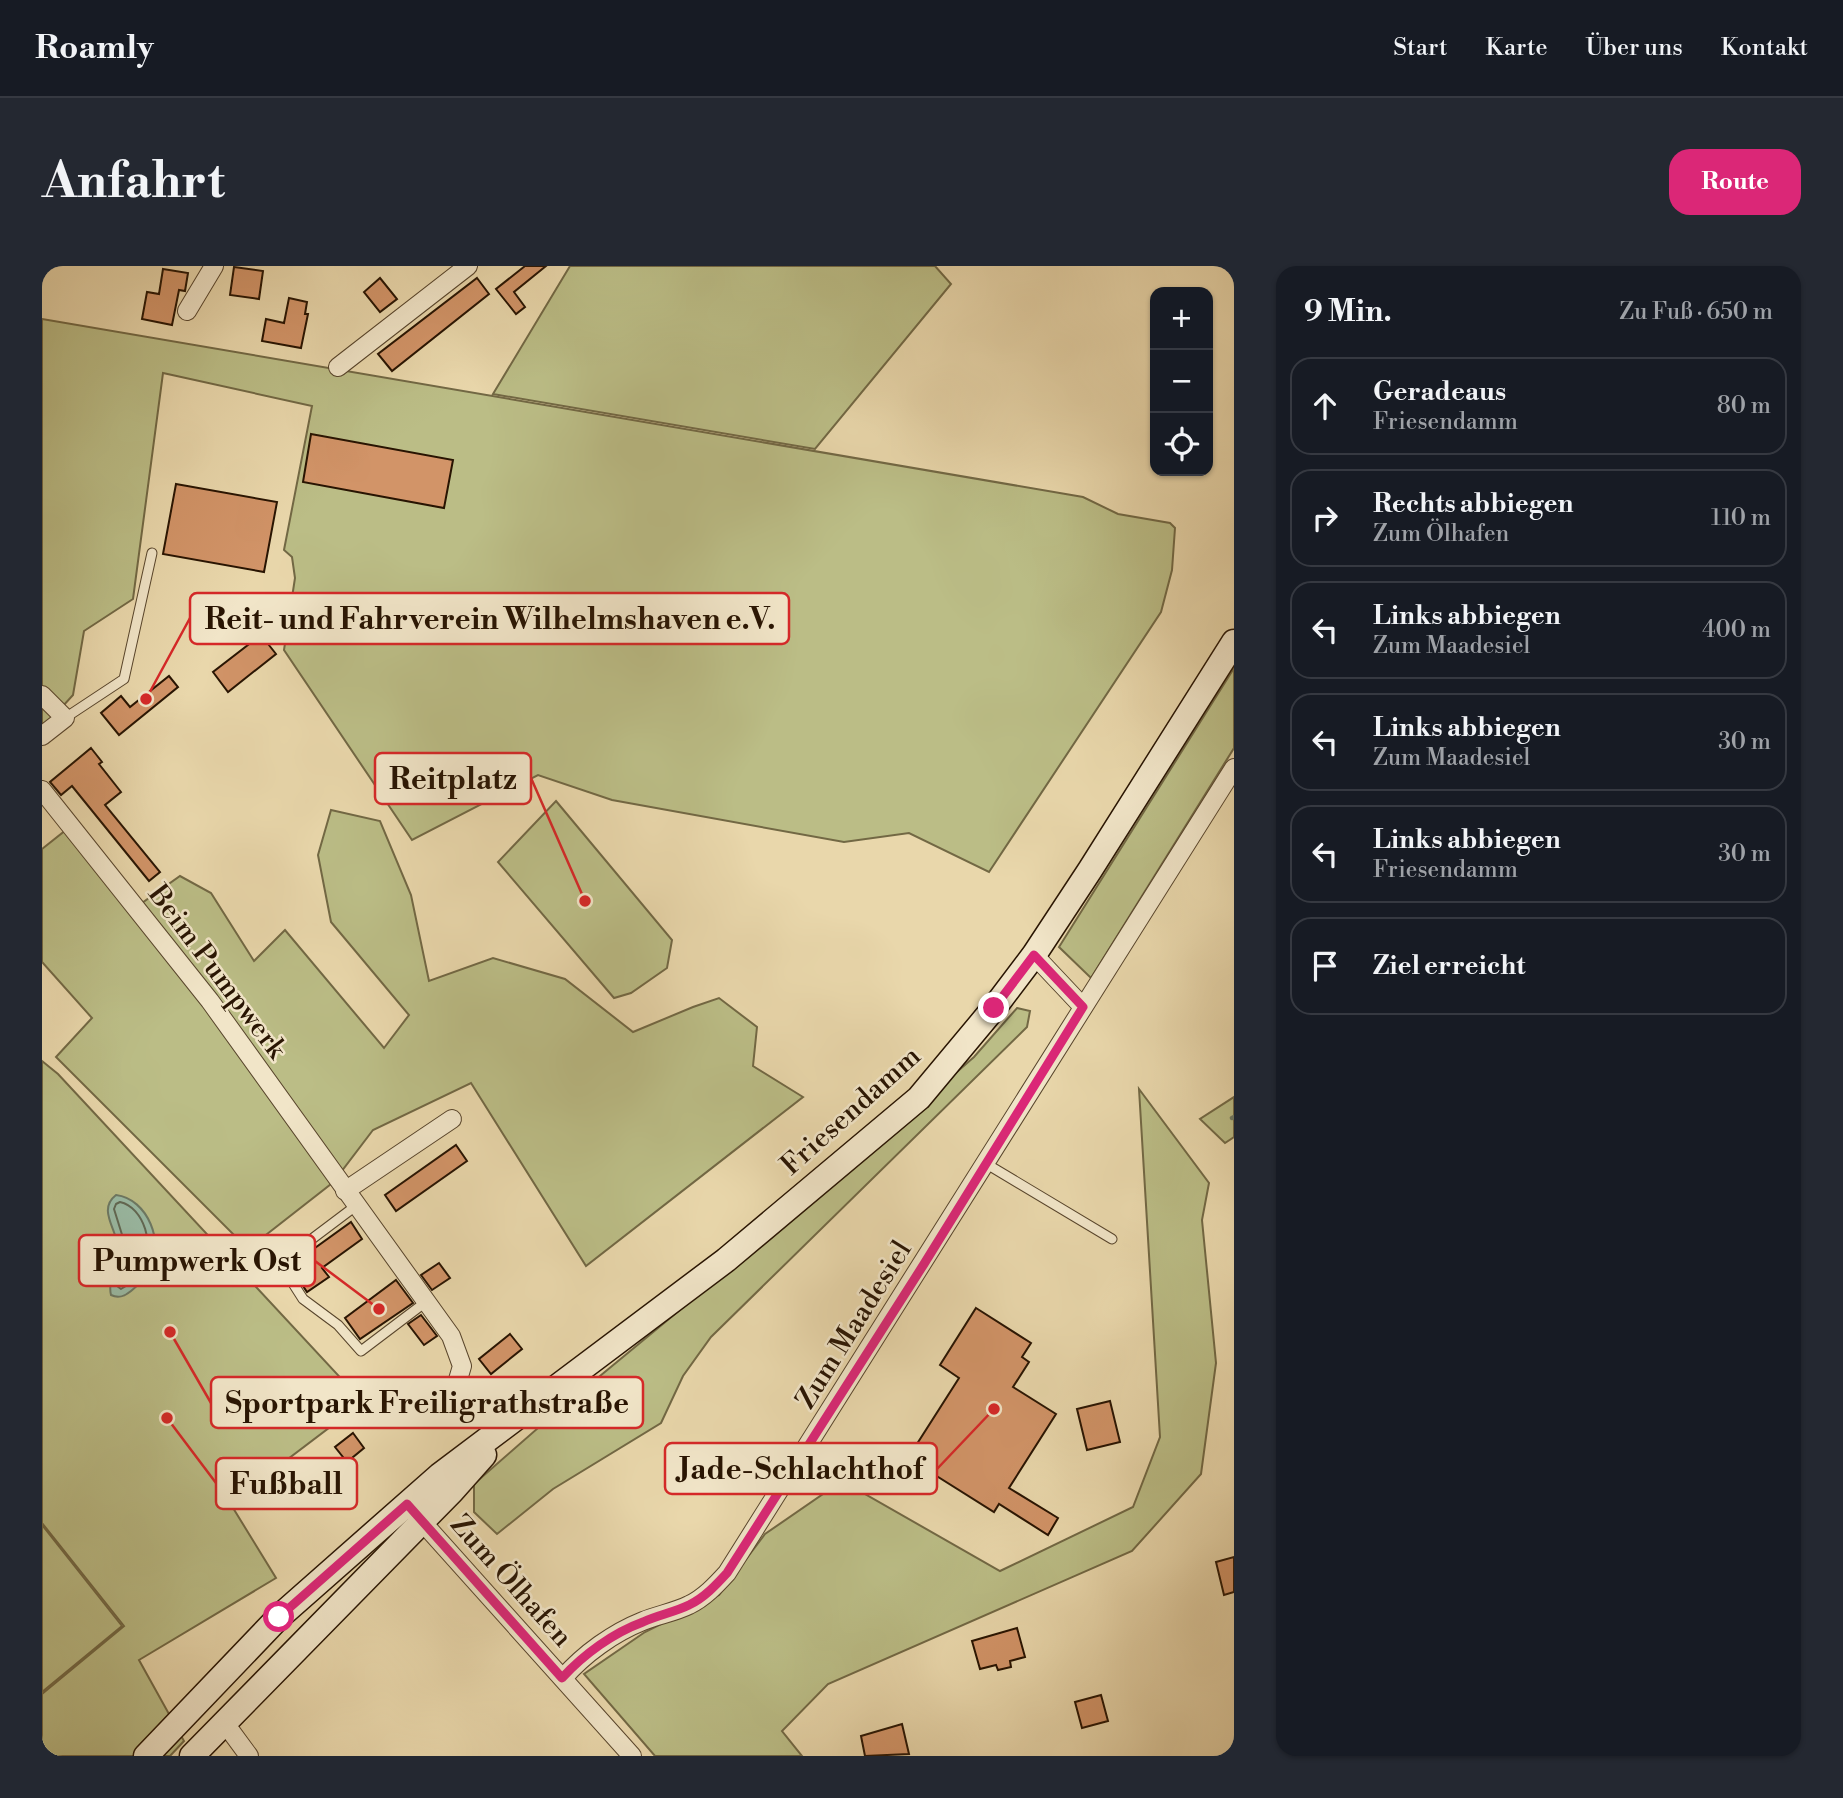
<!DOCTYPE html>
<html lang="de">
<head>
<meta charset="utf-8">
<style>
	:root { --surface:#171b24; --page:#242831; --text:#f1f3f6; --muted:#9ea1a6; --line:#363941; --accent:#db2777 }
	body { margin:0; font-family:"Libre Bodoni",serif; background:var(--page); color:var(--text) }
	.controls { position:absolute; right:21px; top:21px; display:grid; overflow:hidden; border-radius:14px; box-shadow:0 2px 5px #0004 }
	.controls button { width:63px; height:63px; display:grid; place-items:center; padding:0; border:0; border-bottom:2px solid var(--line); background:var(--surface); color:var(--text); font:35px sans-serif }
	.stop { position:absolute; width:21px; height:21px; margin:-16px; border:5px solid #db2777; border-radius:50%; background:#fff }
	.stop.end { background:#db2777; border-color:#fff; box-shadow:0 2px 7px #0008 }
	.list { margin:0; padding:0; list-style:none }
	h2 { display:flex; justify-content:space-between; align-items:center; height:91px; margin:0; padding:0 28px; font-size:30px }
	h2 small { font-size:23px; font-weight:400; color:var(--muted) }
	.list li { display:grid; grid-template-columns:46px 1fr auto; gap:21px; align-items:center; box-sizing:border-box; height:98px; margin:0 14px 14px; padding:0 14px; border:2px solid var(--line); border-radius:21px }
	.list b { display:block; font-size:26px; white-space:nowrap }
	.list p { margin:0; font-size:23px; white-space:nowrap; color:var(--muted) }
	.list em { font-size:23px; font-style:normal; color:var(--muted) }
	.icon { flex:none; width:38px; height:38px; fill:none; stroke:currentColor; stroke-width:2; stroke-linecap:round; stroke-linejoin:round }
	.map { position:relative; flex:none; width:1192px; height:1490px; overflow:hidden; border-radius:21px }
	header { display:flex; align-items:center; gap:42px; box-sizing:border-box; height:98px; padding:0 35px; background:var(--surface); border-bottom:2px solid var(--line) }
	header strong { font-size:33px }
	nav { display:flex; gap:38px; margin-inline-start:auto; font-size:24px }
	.intro { display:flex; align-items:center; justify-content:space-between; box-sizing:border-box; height:168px; padding:0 42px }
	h1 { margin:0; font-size:49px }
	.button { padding:18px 32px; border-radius:21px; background:var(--accent); color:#fff; font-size:24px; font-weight:700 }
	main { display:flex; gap:42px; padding:0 42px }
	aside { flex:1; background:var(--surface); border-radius:21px; box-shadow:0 2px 5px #0004 }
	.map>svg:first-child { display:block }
	.green { fill:#bbbd86; stroke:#726844; stroke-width:2 }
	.water { fill:#99baa4; stroke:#6c7863; stroke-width:2 }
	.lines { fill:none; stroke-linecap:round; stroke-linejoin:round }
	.shore { stroke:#606753; stroke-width:2 }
	.stream { stroke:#6c7863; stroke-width:4.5 }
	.building { fill:#d29468; stroke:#281402; stroke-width:2 }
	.service-casing { stroke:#58452c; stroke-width:11 }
	.minor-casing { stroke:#58452c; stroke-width:20 }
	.secondary-casing { stroke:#281402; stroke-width:27 }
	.service { stroke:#f1e5c8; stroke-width:9 }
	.minor { stroke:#f1e5c8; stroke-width:18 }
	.secondary { stroke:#f1e5c8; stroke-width:24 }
	.route { stroke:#db2777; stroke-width:9 }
	.labels { text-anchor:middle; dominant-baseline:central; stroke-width:5; stroke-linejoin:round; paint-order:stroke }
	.street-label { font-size:28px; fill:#281402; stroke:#f1e5c8 }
	.leader { fill:none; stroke:#d62828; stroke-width:2.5 }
	.callout-dot { fill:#d62828; stroke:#f1e5c8; stroke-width:2.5 }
	.callout { fill:#f1e5c8; stroke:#d62828; stroke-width:2.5 }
	.callout-label { font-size:30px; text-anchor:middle; font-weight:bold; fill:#281402 }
</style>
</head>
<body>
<header>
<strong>Roamly</strong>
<nav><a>Start</a><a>Karte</a><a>Über uns</a><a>Kontakt</a></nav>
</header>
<div class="intro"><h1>Anfahrt</h1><a class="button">Route</a></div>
<main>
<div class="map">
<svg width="1192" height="1490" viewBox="0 0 1192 1490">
	<rect width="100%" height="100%" fill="#e9d7ab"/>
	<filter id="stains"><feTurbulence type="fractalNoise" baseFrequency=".00286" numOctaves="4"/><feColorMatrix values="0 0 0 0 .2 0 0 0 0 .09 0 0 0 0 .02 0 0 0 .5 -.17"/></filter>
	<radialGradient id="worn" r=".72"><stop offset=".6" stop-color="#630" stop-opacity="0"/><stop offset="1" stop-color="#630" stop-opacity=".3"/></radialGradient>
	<g class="green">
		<path d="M528,0H893L909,18L773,183L451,128Z"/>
		<path d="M0,53L1041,231L1076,248L1128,257L1133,262L1130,304L1119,346L947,606L867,567L802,576L570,534L496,509L370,574L242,384L253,312L250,291L242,284L270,140L121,107L91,333L42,365L31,429L0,463Z"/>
		<path d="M1192,402V482L1049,712L1017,681Z"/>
		<path d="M514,535L630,674L625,702L589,727L572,732L456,596Z"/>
		<path d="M289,544L338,555L369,629L387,715L451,692L523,713L591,766L651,741L677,732L715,761L711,800L761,831L544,1000L429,817L331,864L299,906L100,637L138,610L169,627L212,695L243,664L342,782L367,749L289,656L276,589Z"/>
		<path d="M24,564L164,739L289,918L206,983L14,791L50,752L0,696V583Z"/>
		<path d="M975,742L988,745L985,761L669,1071L641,1110L619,1157L511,1223L455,1268L432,1246V1218L512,1148L708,986L932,791Z"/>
		<path d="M0,795L16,808L321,1136L188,1237L234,1312L97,1394L142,1475L128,1490H0V1428L82,1360L0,1257Z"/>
		<path d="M1097,823L1167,917L1160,954L1174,1097L1159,1208L1090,1285L786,1418L740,1465L760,1490H613L542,1408L603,1366L677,1329L723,1268L800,1215L958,1305L1091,1241L1118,1171Z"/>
		<path d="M1192,831V871L1183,877L1158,853Z"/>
		<path d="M0,1259L80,1360L0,1426Z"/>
	</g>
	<path class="water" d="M74,929C106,933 123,977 108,1005C104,1013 96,1019 89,1025C83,1030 77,1033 69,1029C65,1012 78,997 76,980C73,961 56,943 74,929Z"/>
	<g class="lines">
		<path class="shore" d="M78,936C102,941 113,981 102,1001C97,1010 88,1018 79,1023L75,1020L83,986L82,975L72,943L74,938Z"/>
		<path class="stream" d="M1190,852L1192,851"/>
	</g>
	<g class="building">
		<path d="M483,0H504L472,26L483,41L474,48L454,23Z"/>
		<path d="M192,1L221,5L217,33L188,29Z"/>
		<path d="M121,3L146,7L143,25L137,24L130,59L100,53L105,26L117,28Z"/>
		<path d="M338,12L355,33L338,46L322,26Z"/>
		<path d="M435,12L447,28L350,105L336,88Z"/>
		<path d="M247,32L265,36L263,48H266L259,82L220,75L224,53L242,57Z"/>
		<path d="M269,168L411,194L402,242L261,216Z"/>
		<path d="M134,218L235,236L222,306L121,288Z"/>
		<path d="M219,369L234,388L186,426L171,406Z"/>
		<path d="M127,410L136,421L77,469L59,447L79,430L88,441Z"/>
		<path d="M49,482L60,496L57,498L79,526L63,539L118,606L107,615L30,520L19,529L8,516Z"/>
		<path d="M414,879L425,895L354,945L343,929Z"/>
		<path d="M309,956L320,973L280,1002L287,1011L265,1026L248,1000Z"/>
		<path d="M397,997L408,1012L390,1024L379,1009Z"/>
		<path d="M354,1014L371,1037L318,1073L303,1052Z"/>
		<path d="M934,1042L989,1077L980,1091L987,1096L971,1121L1014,1148L967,1222L1016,1252L1006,1269L957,1238L952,1246L866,1192L917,1112L898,1099Z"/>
		<path d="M379,1049L395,1070L382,1079L366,1058Z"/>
		<path d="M468,1068L480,1083L449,1108L437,1093Z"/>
		<path d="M1068,1135L1078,1176L1045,1184L1035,1143Z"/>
		<path d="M311,1167L322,1182L305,1196L293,1181Z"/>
		<path d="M1192,1291V1326L1182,1329L1174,1296Z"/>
		<path d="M975,1362L983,1391L968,1395L969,1401L956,1404L954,1399L938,1403L930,1375Z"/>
		<path d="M1059,1429L1066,1455L1040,1462L1033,1436Z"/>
		<path d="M860,1458L867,1488L823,1490L819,1470Z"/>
	</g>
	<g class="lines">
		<g class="service-casing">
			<g id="service">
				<path d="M23,452L82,413L110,287"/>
				<path d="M943,897L1070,973"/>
				<path d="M315,939L238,997L261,1033L296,1059L319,1085L385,1035"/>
			</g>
		</g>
		<g class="minor-casing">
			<g id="minor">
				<path d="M145,45L172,0"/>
				<path d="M296,101L426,0"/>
				<path d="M0,429L23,452L0,470"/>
				<path d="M0,524L168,735L409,1070L420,1100L413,1124"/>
				<path d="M992,689L1041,741"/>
				<path d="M303,925L410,853"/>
				<path d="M374,1249L590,1490"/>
				<path d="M521,1412C542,1388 571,1367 601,1355C616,1349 633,1346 647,1339C662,1332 674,1319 685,1307L1192,502"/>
				<path d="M182,1456L207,1490"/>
			</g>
		</g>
		<g class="secondary-casing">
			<g id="secondary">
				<path d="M104,1490L237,1351L398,1209L684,994L877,832L952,742L992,689L1048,604L1192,376"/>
				<path d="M150,1490L410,1225L442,1189"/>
			</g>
		</g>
		<use href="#service" class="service"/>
		<use href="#minor" class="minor"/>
		<use href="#secondary" class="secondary"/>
	</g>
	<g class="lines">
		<path class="route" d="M237,1351L365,1238L520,1412C542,1388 571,1367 601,1356C616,1349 633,1346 647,1339C662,1332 674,1319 685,1307L882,998L1041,741L992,689L952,742"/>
	</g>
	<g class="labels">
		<g class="street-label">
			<text transform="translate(175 706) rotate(53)">Beim Pumpwerk</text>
			<text transform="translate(809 845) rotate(-42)">Friesendamm</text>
			<text transform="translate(812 1059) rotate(-58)">Zum Maadesiel</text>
			<text transform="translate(469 1315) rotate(48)">Zum Ölhafen</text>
		</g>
	</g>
	<path class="leader" d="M104 433L148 352M543 635L489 512M337 1043L273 995M128 1066L169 1137M952 1143L895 1203M125 1152L174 1217"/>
	<g class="callout-dot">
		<circle cx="104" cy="433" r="7"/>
		<circle cx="543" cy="635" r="7"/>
		<circle cx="337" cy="1043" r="7"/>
		<circle cx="128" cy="1066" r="7"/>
		<circle cx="952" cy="1143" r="7"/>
		<circle cx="125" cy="1152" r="7"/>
	</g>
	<g class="callout">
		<rect x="148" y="327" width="599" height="51" rx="7"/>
		<rect x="333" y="487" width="156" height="51" rx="7"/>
		<rect x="37" y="969" width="236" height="51" rx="7"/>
		<rect x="169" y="1111" width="432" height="51" rx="7"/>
		<rect x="623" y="1177" width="272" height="51" rx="7"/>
		<rect x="174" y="1192" width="141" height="51" rx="7"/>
	</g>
	<g class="callout-label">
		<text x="448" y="363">Reit- und Fahrverein Wilhelmshaven e.V.</text>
		<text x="411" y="523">Reitplatz</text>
		<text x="155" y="1005">Pumpwerk Ost</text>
		<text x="385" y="1147">Sportpark Freiligrathstraße</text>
		<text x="759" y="1213">Jade-Schlachthof</text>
		<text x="244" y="1228">Fußball</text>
	</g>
	<rect width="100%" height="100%" filter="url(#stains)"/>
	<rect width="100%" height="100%" fill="url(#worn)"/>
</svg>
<div class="controls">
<button>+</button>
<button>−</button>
<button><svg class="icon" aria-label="locate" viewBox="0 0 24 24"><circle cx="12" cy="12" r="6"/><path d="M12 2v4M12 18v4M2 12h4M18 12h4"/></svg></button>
</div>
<div class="stop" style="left:237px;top:1351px"></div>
<div class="stop end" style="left:952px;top:742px"></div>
</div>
<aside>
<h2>9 Min.<small>Zu Fuß · 650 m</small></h2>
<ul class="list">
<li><svg class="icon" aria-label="ahead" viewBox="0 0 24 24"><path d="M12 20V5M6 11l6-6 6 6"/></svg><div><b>Geradeaus</b><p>Friesendamm</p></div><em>80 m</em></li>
<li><svg class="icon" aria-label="right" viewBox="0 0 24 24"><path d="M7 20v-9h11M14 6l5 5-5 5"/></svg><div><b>Rechts abbiegen</b><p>Zum Ölhafen</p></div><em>110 m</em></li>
<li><svg class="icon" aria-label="left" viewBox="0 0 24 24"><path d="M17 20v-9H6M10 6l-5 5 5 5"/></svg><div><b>Links abbiegen</b><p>Zum Maadesiel</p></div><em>400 m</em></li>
<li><svg class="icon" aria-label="left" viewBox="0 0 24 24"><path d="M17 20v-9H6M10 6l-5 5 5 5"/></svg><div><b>Links abbiegen</b><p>Zum Maadesiel</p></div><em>30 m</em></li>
<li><svg class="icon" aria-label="left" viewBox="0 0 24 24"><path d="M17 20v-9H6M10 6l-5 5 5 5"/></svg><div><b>Links abbiegen</b><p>Friesendamm</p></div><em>30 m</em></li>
<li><svg class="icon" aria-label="arrive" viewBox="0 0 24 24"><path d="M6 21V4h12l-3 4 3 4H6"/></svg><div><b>Ziel erreicht</b></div></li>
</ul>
</aside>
</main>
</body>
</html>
